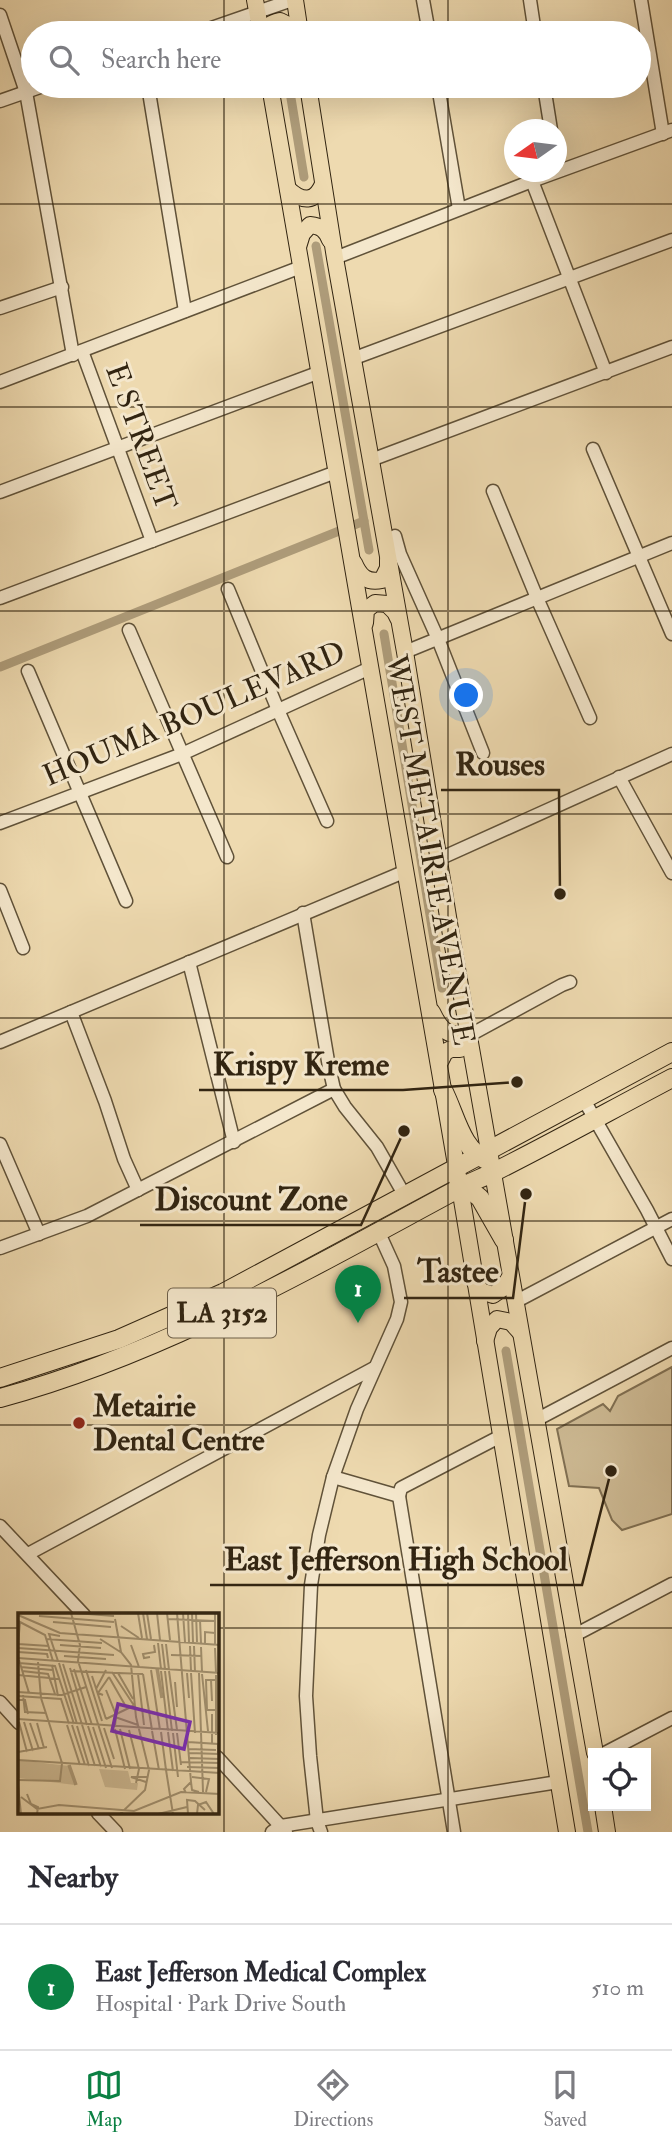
<!DOCTYPE html>
<html lang="en">
<head>
<meta charset="utf-8">
<style>
	:root { --surface:#fff; --page:#f7f7f7; --text:#2b2b33; --muted:#7c7c81; --line:#e1e1e2; --accent:#0b8043 }
	body { margin:0; font-family:"IM FELL Double Pica",serif; background:var(--page); color:var(--text) }
	.controls { position:absolute; right:21px; bottom:21px; display:grid; overflow:hidden; border-radius:0px; box-shadow:0 7px 28px #0002 }
	.controls button { width:63px; height:63px; display:grid; place-items:center; padding:0; border:0; border-bottom:2px solid var(--line); background:var(--surface); color:var(--text); font:35px sans-serif }
	.compass { position:absolute; left:504px; top:119px; width:63px; height:63px; border-radius:50%; background:var(--surface); box-shadow:0 7px 28px #0002; rotate:256deg }
	.you { position:absolute; left:467px; top:696px; width:24px; height:24px; margin:-18px; border:5px solid #fff; border-radius:50%; background:#1a73e8; box-shadow:0 0 0 10px #1a73e833 }
	.badge { display:grid; place-items:center; width:46px; height:46px; border-radius:50%; background:var(--accent); color:#fff; font-size:23px; font-weight:700 }
	.pin { position:absolute; translate:-50% -58px; filter:drop-shadow(0 2px 4px #0008) }
	.pin::after { content:''; position:absolute; top:37px; width:24px; height:21px; background:inherit; clip-path:polygon(0 0,100% 0,50% 100%) }
	.list { margin:0; padding:0; list-style:none }
	h2 { display:flex; justify-content:space-between; align-items:center; height:91px; margin:0; padding:0 28px; font-size:30px }
	h2 small { font-size:23px; font-weight:400; color:var(--muted) }
	.list li { display:grid; grid-template-columns:46px 1fr auto; gap:21px; align-items:center; box-sizing:border-box; height:126px; padding:0 28px; border-top:2px solid var(--line) }
	.list b { display:block; font-size:26px; white-space:nowrap }
	.list p { margin:0; font-size:23px; white-space:nowrap; color:var(--muted) }
	.list em { font-size:23px; font-style:normal; color:var(--muted) }
	.icon { flex:none; width:38px; height:38px; fill:none; stroke:currentColor; stroke-width:2; stroke-linecap:round; stroke-linejoin:round }
	.map { position:relative; flex:none; width:672px; height:1832px; overflow:hidden }
	.search { position:absolute; background:var(--surface); box-shadow:0 7px 28px #0002; left:21px; right:21px; top:21px; height:77px; display:flex; align-items:center; gap:18px; box-sizing:border-box; padding:0 24px; border-radius:38px; color:var(--muted); font-size:26px }
	.sheet { height:217px; background:var(--surface) }
	nav { display:flex; justify-content:space-around; align-items:center; box-sizing:border-box; height:98px; border-top:2px solid var(--line); background:var(--surface); font-size:19px; color:var(--muted) }
	nav a { display:grid; justify-items:center; gap:4px }
	nav .on { color:var(--accent) }
	.map>svg:first-child { display:block }
	.green { fill:#cebb95; stroke:#807053; stroke-width:2 }
	.lines { fill:none; stroke-linecap:round; stroke-linejoin:round }
	.canal { stroke:#ae9c7a; stroke-width:9 }
	.minor-casing { stroke:#605239; stroke-width:15 }
	.major-casing { stroke:#312411; stroke-width:18 }
	.highway-casing { stroke:#312411; stroke-width:20 }
	.minor { stroke:#f4e7cc; stroke-width:12 }
	.major { stroke:#eedab0; stroke-width:16 }
	.highway { stroke:#eedab0; stroke-width:18 }
	.grid { fill:none; stroke:#312411; stroke-width:2; stroke-opacity:0.55 }
	.poi-dot { fill:#8f2418; stroke:#f4e7cc; stroke-width:2.5 }
	.labels { text-anchor:middle; dominant-baseline:central; stroke-width:6; stroke-linejoin:round; paint-order:stroke }
	.shield { fill:#f4e7cc; stroke:#6c5e49; stroke-width:2 }
	.shield-label { font-size:28px; font-weight:bold; fill:#312411 }
	.street-label { font-size:30px; fill:#312411; stroke:#f4e7cc }
	.poi-label { font-size:30px; font-weight:bold; fill:#312411; stroke:#f4e7cc; text-anchor:start }
	.inset-river { fill:none; stroke:#ae9c7a; stroke-width:3.5 }
	.inset-road { fill:none; stroke:#a29170; stroke-width:2 }
	.view { fill:#7b2cbf; fill-opacity:0.15; stroke:#7b2cbf; stroke-width:3.5 }
	.inset-edge { fill:none; stroke:#312411; stroke-width:3.5 }
	.leader { fill:none; stroke:#312411; stroke-width:2.5 }
	.callout-dot { fill:#312411; stroke:#f4e7cc; stroke-width:2.5 }
	.callout-label { font-size:32px; text-anchor:middle; font-weight:bold; fill:#312411; stroke:#f4e7cc; stroke-width:6; stroke-linejoin:round; paint-order:stroke }
</style>
</head>
<body>
<div class="map">
<svg width="672" height="1832" viewBox="0 0 672 1832">
	<rect width="100%" height="100%" fill="#eedab0"/>
	<filter id="stains"><feTurbulence type="fractalNoise" baseFrequency=".00286" numOctaves="4"/><feColorMatrix values="0 0 0 0 .2 0 0 0 0 .09 0 0 0 0 .02 0 0 0 .5 -.17"/></filter>
	<radialGradient id="worn" r=".72"><stop offset=".6" stop-color="#630" stop-opacity="0"/><stop offset="1" stop-color="#630" stop-opacity=".3"/></radialGradient>
	<path class="green" d="M672,1367V1514L622,1530L612,1520L599,1488L569,1486L557,1429L603,1404L610,1411L618,1396Z"/>
	<g class="lines">
		<g class="canal">
			<path d="M279,32L280,33"/>
			<path d="M289,86L304,177"/>
			<path d="M316,246L369,550"/>
			<path d="M384,634L442,988"/>
			<path d="M0,667L364,521"/>
			<path d="M506,1351L588,1832"/>
		</g>
		<g class="minor-casing">
			<g id="minor">
				<path d="M423,0L429,33"/>
				<path d="M530,0L535,33"/>
				<path d="M641,0L663,134"/>
				<path d="M0,15L26,92L73,355"/>
				<path d="M197,33L292,0"/>
				<path d="M148,86L185,311"/>
				<path d="M438,86L459,209"/>
				<path d="M544,86L551,130"/>
				<path d="M0,101L43,86"/>
				<path d="M532,181L606,373"/>
				<path d="M335,258L532,181L672,130"/>
				<path d="M0,308L62,287"/>
				<path d="M82,351L152,541"/>
				<path d="M352,359L672,240"/>
				<path d="M0,382L301,267"/>
				<path d="M593,449L672,634"/>
				<path d="M371,460L672,347"/>
				<path d="M493,491L537,598L590,718"/>
				<path d="M0,492L320,372"/>
				<path d="M395,536L400,554L438,639L483,753"/>
				<path d="M228,589L278,710L327,821"/>
				<path d="M0,598L336,472"/>
				<path d="M129,630L227,857"/>
				<path d="M405,652L672,543"/>
				<path d="M28,671L126,901"/>
				<path d="M619,777L672,873"/>
				<path d="M0,823L182,754L370,668"/>
				<path d="M439,859L672,754"/>
				<path d="M0,890L23,948"/>
				<path d="M303,913L329,1067L334,1089L345,1107L377,1147L405,1196"/>
				<path d="M189,962L234,1142"/>
				<path d="M71,1012L105,1101L124,1159L138,1190"/>
				<path d="M470,1035L562,985L570,982"/>
				<path d="M0,1042L406,871"/>
				<path d="M584,1100L647,1210L672,1259"/>
				<path d="M0,1144L39,1234"/>
				<path d="M0,1248L87,1216L334,1089"/>
				<path d="M515,1302L672,1219"/>
				<path d="M536,1420L672,1348"/>
				<path d="M333,1477L399,1496"/>
				<path d="M399,1496L454,1832"/>
				<path d="M399,1496L401,1488L501,1436"/>
				<path d="M0,1526L84,1615"/>
				<path d="M28,1554L374,1368"/>
				<path d="M573,1636L672,1584"/>
				<path d="M0,1702L19,1723"/>
				<path d="M605,1753L672,1718"/>
				<path d="M217,1757L286,1832"/>
				<path d="M98,1813L116,1832"/>
				<path d="M272,1832L281,1826L558,1782"/>
				<path d="M321,1832L317,1821L310,1756L306,1696L311,1585L319,1535L333,1477L357,1409L397,1319L401,1302L394,1266L379,1233"/>
			</g>
		</g>
		<g class="major-casing">
			<g id="major">
				<path d="M255,0L261,33"/>
				<path d="M295,0L300,33"/>
				<path d="M265,33C267,25 272,23 280,21L294,28L297,33"/>
				<path d="M270,86L460,1188L567,1832"/>
				<path d="M308,86L335,258L405,652L450,929L595,1753"/>
				<path d="M288,189C302,202 315,203 323,184"/>
				<path d="M298,247L302,234L310,225C321,226 326,230 330,240"/>
				<path d="M354,563C360,577 367,583 382,580L388,568V560"/>
				<path d="M365,623L366,610L375,603L387,604L395,612L398,618"/>
				<path d="M432,1012C441,1031 448,1037 470,1035"/>
				<path d="M439,1064L445,1052L451,1049H460"/>
				<path d="M475,1282L481,1291L493,1295L503,1288L510,1277"/>
				<path d="M485,1341L489,1328L497,1319L511,1322L520,1332"/>
				<path d="M603,1806L607,1832"/>
			</g>
		</g>
		<g class="highway-casing">
			<g id="highway">
				<path d="M443,1090C456,1115 461,1150 488,1161"/>
				<path d="M458,1180L480,1198L504,1240"/>
				<path d="M0,1378L119,1339L223,1293L672,1052"/>
				<path d="M0,1398C163,1354 309,1269 456,1190C468,1183 482,1178 494,1172C554,1142 613,1109 672,1078"/>
			</g>
		</g>
		<use href="#minor" class="minor"/>
		<use href="#major" class="major"/>
		<use href="#highway" class="highway"/>
	</g>
	<path class="grid" d="M224,0V33M448,0V33M224,86V1832M448,86V1832M0,204H672M0,407H672M0,611H672M0,814H672M0,1018H672M0,1221H672M0,1425H672M0,1628H19M217,1628H672"/>
	<circle class="poi-dot" cx="79" cy="1423" r="7"/>
	<g class="labels">
		<rect class="shield" x="168" y="1288.5" width="108" height="49" rx="5"/>
		<g class="shield-label">
			<text x="222" y="1313">LA 3152</text>
		</g>
		<g class="street-label">
			<text transform="translate(141 437) rotate(70)">E STREET</text>
			<text transform="translate(194 714) rotate(-23)">HOUMA BOULEVARD</text>
			<text transform="translate(430 850) rotate(80)">WEST METAIRIE AVENUE</text>
		</g>
		<g class="poi-label">
			<text x="93" y="1406">Metairie<tspan x="93" dy="34">Dental Centre</tspan></text>
		</g>
	</g>
	<g transform="translate(18 1613)">
		<rect width="201" height="201" fill="#eedab0"/>
		<path d="M0,147L51,153L57,172L0,165ZM81,156L110,158L113,170H120L119,177L87,174Z" fill="#cebb95"/>
		<path class="inset-river" d="M139,55L144,85M51,152L58,172"/>
		<path class="inset-road" d="M53,0L62,32L60,48L94,155M57,0L96,3M120,0L124,25M125,0L129,26M129,0L133,26M139,0L142,27M149,0L152,27M159,0L173,169M165,0L167,29M170,0L171,29M174,0L175,29M178,0L179,29M197,0V31M0,2L42,20L202,32M21,3L96,9M97,6L103,39L113,52L118,104L131,157L127,177L102,201M150,6L197,8M182,7L183,30M0,8L27,22L35,48M35,9L93,14M103,13L121,25M28,26L84,30M82,26L104,40M140,30L143,56M187,30V19L197,20M0,31L31,33M144,31L147,56M148,31L151,57M0,32L2,9M42,32L83,35M113,32L121,54M172,33L173,58M176,33L177,59M183,34L184,59M0,35L96,42M197,35L198,60M0,39L29,41L30,45M153,42L184,43M46,43L88,46M132,44L126,45L125,41L137,39L136,32M0,45L202,60M1,47L11,80M40,48L31,21L42,23M1,50L37,53L56,111M41,50L59,111M45,51L77,153M34,52L40,83M3,54L34,57M52,55L69,112M56,56L74,112M68,57L84,108M133,57L142,117M4,58L30,61L37,81M52,58L125,61M143,58L150,118M147,58L154,118M151,58L159,117M94,59L117,94M100,60L115,86M169,60L171,85M173,60L177,120M181,60L185,179M120,61L126,112M125,61L134,117M184,61L190,118M0,62L42,66M198,62V122M74,63L88,106M91,64L107,92M193,67L194,88M198,67H188L189,97H199M157,69L159,94M78,76L88,57M88,77L98,102L97,114M0,79L44,82L68,74M5,82L7,99L28,100M85,82L80,80L91,64M0,83L43,86L51,111M0,87H7L10,101M97,104L120,112M0,106L202,120M88,106L117,92M1,109L9,139M6,109L15,138M12,110L21,136M19,110L26,135M49,112L62,152M54,112L67,152M59,113L71,153M70,113L83,154M75,114L88,155M86,115L96,146M97,116L107,156M102,116L112,156M111,117L121,156L118,170M134,118L141,157M143,119L148,157M150,119L155,158M155,120L160,164M159,120L163,152M170,129L200,131V141M194,131V101M171,136L198,137M0,139L29,134M171,140L202,141M172,145L202,146M0,147L202,160M162,149L202,150M169,154L202,155M148,157L155,201M174,164L191,166L188,179M0,167L42,168L44,150L23,85L20,49M128,169L113,164H130M0,172L3,201M168,180L166,176L173,169L174,177L181,179M9,181L13,191L20,194L19,201M3,184L19,196L41,192L116,198L163,179L202,181M140,201L169,194M170,201L169,187L177,188L187,197M179,201L180,192L188,189L196,201"/>
		<path class="view" d="M100,91L172,109L166,136L94,118Z"/>
		<rect width="201" height="201" class="inset-edge"/>
	</g>
	<path class="leader" d="M560 894L559 790H441M517 1082L403 1090H199M404 1131L361 1225H140M526 1194L513 1298H404M611 1471L582 1585H210"/>
	<g class="callout-dot">
		<circle cx="560" cy="894" r="7"/>
		<circle cx="517" cy="1082" r="7"/>
		<circle cx="404" cy="1131" r="7"/>
		<circle cx="526" cy="1194" r="7"/>
		<circle cx="611" cy="1471" r="7"/>
	</g>
	<g class="callout-label">
		<text x="500" y="775">Rouses</text>
		<text x="301" y="1075">Krispy Kreme</text>
		<text x="251" y="1210">Discount Zone</text>
		<text x="458" y="1282">Tastee</text>
		<text x="396" y="1570">East Jefferson High School</text>
	</g>
	<rect width="100%" height="100%" filter="url(#stains)"/>
	<rect width="100%" height="100%" fill="url(#worn)"/>
</svg>
<div class="controls">
<button><svg class="icon" aria-label="locate" viewBox="0 0 24 24"><circle cx="12" cy="12" r="6"/><path d="M12 2v4M12 18v4M2 12h4M18 12h4"/></svg></button>
</div>
<svg class="compass" viewBox="-18 -18 36 36"><path d="M0-13l5 13h-10z" fill="#e53935"/><path d="M0 13l5-13h-10z" fill="#7c7c81"/></svg>
<div class="you"></div>
<div class="pin badge" style="left:358px;top:1323px">1</div>
<div class="search"><svg class="icon" aria-label="search" viewBox="0 0 24 24"><circle cx="10" cy="10" r="6"/><path d="M15 15l6 6"/></svg>Search here</div>
</div>
<section class="sheet">
<h2>Nearby<small></small></h2>
<ul class="list">
<li><span class="badge">1</span><div><b>East Jefferson Medical Complex</b><p>Hospital · Park Drive South</p></div><em>510 m</em></li>
</ul>
</section>
<nav>
<a class="on"><svg class="icon" aria-label="map" viewBox="0 0 24 24"><path d="M3 6l6-2 6 2 6-2v14l-6 2-6-2-6 2zM9 4v14M15 6v14"/></svg>Map</a>
<a><svg class="icon" aria-label="directions" viewBox="0 0 24 24"><path d="M12 3l9 9-9 9-9-9zM9 14v-3h6M13 9l2 2-2 2"/></svg>Directions</a>
<a><svg class="icon" aria-label="saved" viewBox="0 0 24 24"><path d="M7 4h10v16l-5-4-5 4z"/></svg>Saved</a>
</nav>
</body>
</html>
